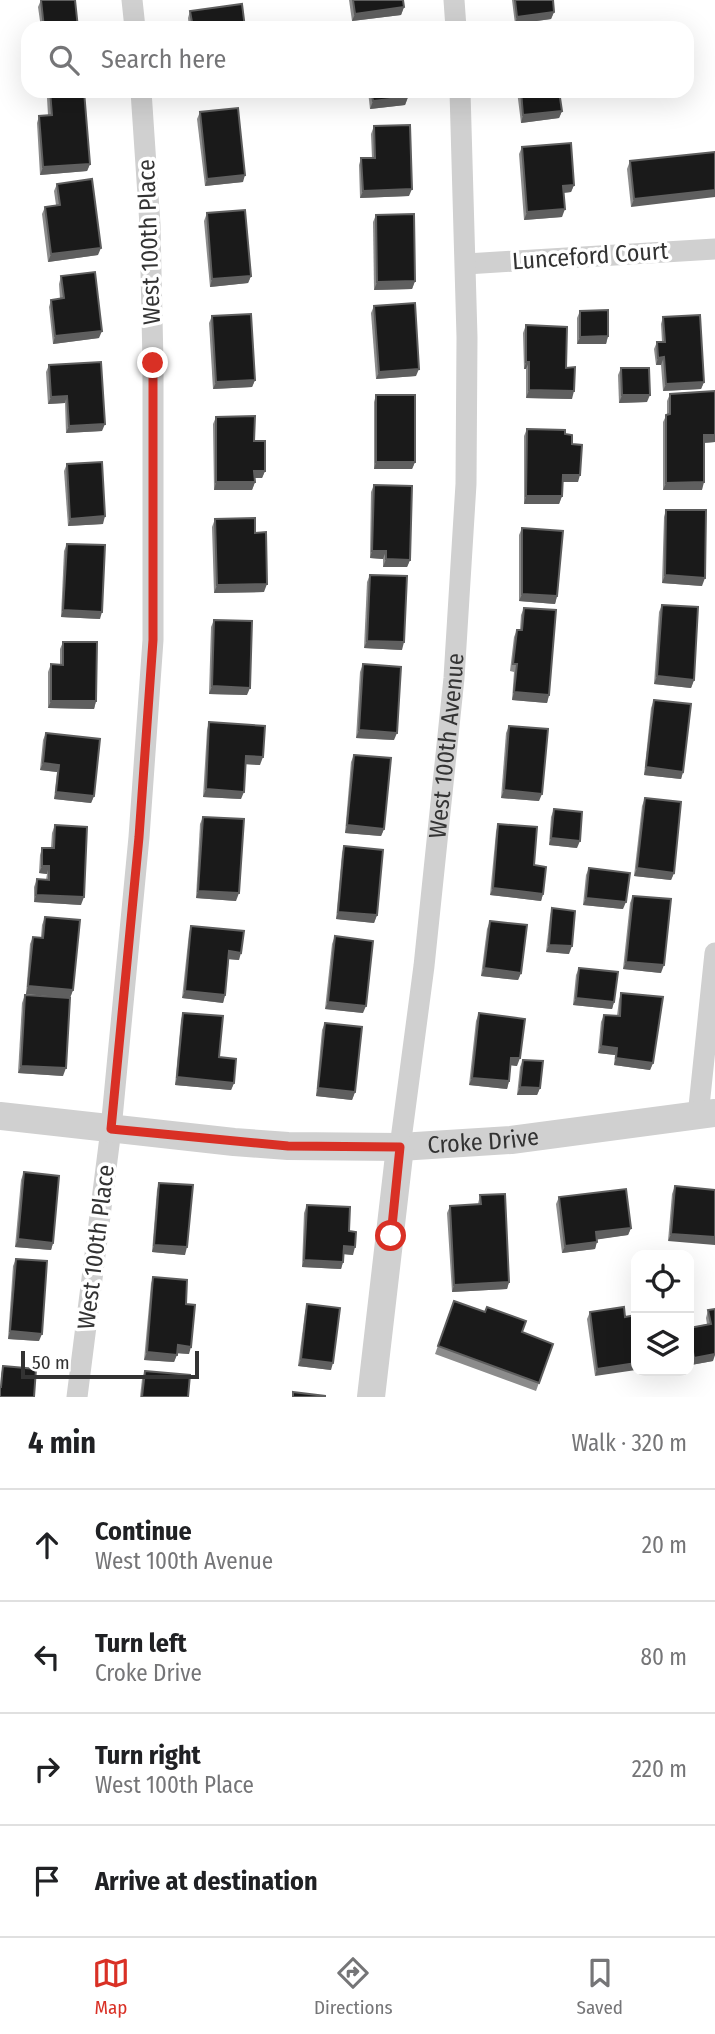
<!DOCTYPE html>
<html lang="en">
<head>
<meta charset="utf-8">
<style>
	:root { --surface:#fff; --page:#f6f6f6; --text:#202124; --muted:#757577; --line:#e0e0e0; --accent:#d93025 }
	body { margin:0; font-family:"Fira Sans Condensed",sans-serif; background:var(--page); color:var(--text) }
	.controls { position:absolute; right:21px; bottom:21px; display:grid; overflow:hidden; border-radius:14px; box-shadow:0 7px 28px #0002 }
	.controls button { width:63px; height:63px; display:grid; place-items:center; padding:0; border:0; border-bottom:2px solid var(--line); background:var(--surface); color:var(--text); font:35px sans-serif }
	.scale { position:absolute; left:21px; bottom:18px; width:178px; box-sizing:border-box; padding-left:7px; border:4px solid #333; border-top:0; font-size:19px; line-height:24px; white-space:nowrap; color:#333; -webkit-text-stroke:5px #fff; paint-order:stroke }
	.stop { position:absolute; width:21px; height:21px; margin:-16px; border:5px solid #d93025; border-radius:50%; background:#fff }
	.stop.end { background:#d93025; border-color:#fff; box-shadow:0 2px 7px #0008 }
	.list { margin:0; padding:0; list-style:none }
	h2 { display:flex; justify-content:space-between; align-items:center; height:91px; margin:0; padding:0 28px; font-size:30px }
	h2 small { font-size:23px; font-weight:400; color:var(--muted) }
	.list li { display:grid; grid-template-columns:46px 1fr auto; gap:21px; align-items:center; box-sizing:border-box; height:112px; padding:0 28px; border-top:2px solid var(--line) }
	.list b { display:block; font-size:26px; white-space:nowrap }
	.list p { margin:0; font-size:23px; white-space:nowrap; color:var(--muted) }
	.list em { font-size:23px; font-style:normal; color:var(--muted) }
	.icon { flex:none; width:38px; height:38px; fill:none; stroke:currentColor; stroke-width:2; stroke-linecap:round; stroke-linejoin:round }
	.map { position:relative; flex:none; width:715px; height:1397px; overflow:hidden }
	.search { position:absolute; background:var(--surface); box-shadow:0 7px 28px #0002; left:21px; right:21px; top:21px; height:77px; display:flex; align-items:center; gap:18px; box-sizing:border-box; padding:0 24px; border-radius:21px; color:var(--muted); font-size:26px }
	.sheet { height:539px; background:var(--surface) }
	nav { display:flex; justify-content:space-around; align-items:center; box-sizing:border-box; height:98px; border-top:2px solid var(--line); background:var(--surface); font-size:19px; color:var(--muted) }
	nav a { display:grid; justify-items:center; gap:4px }
	nav .on { color:var(--accent) }
	.map>svg:first-child { display:block }
	.lines { fill:none; stroke-linecap:round; stroke-linejoin:round }
	.minor { stroke:#d0d0d0; stroke-width:21 }
	.tertiary { stroke:#d0d0d0; stroke-width:28 }
	.wall { fill:#8c8c8c }
	.shaded-wall { fill:#5f5f5f }
	.building { fill:#1a1a1a; stroke:#5f5f5f; stroke-width:2 }
	.route { stroke:#d93025; stroke-width:9 }
	.labels { text-anchor:middle; dominant-baseline:central; stroke-width:7; stroke-linejoin:round; paint-order:stroke }
	.street-label { font-size:24px; fill:#333; stroke:#fff }
</style>
</head>
<body>
<div class="map">
<svg width="715" height="1397" viewBox="0 0 715 1397">
	<rect width="100%" height="100%" fill="#fff"/>
	<g class="lines">
		<g class="minor">
			<path d="M132,0L135,28"/>
			<path d="M454,0L456,28"/>
			<path d="M466,264L715,249"/>
			<path d="M698,1116L715,953"/>
			<path id="s1" d="M400,1147L424,966L454,678L466,484L467,337L460,91"/>
			<path d="M77,1397L111,1129L139,837L153,640V363L150,225L141,91"/>
		</g>
		<g class="tertiary">
			<path id="s2" d="M0,1116L234,1142L288,1146L400,1147L511,1140L715,1113"/>
			<path d="M371,1397L400,1147"/>
		</g>
	</g>
	<g class="wall">
		<path d="M41,0L78,28H41L38,7Z"/>
		<path d="M349,0H403L404,7L401,15L352,21Z"/>
		<path d="M512,0H553L554,12L551,19L515,24Z"/>
		<path d="M190,11L245,28H189L188,18Z"/>
		<path d="M50,91L90,164L87,171L40,175L37,123L39,116L48,115L47,98Z"/>
		<path d="M368,91H407L408,97L405,105L370,109Z"/>
		<path d="M517,91H559L562,111L559,118L521,123Z"/>
		<path d="M200,112L243,182L205,186L197,119Z"/>
		<path d="M374,126L409,196L360,198L359,165L361,158H372L371,134Z"/>
		<path d="M522,147L574,185L571,192L564,193L562,217L524,220L519,154Z"/>
		<path d="M715,152L631,207L627,169L630,161Z"/>
		<path d="M57,184L98,255L48,262L42,214L45,207L56,205L54,191Z"/>
		<path d="M207,213L251,276L248,283L210,287L204,221Z"/>
		<path d="M376,215L415,281L412,289L374,290L373,222Z"/>
		<path d="M61,276L99,338L53,344L49,307L51,300L60,299L59,284Z"/>
		<path d="M374,306L416,376L376,379L371,313Z"/>
		<path d="M580,311L608,336L606,344H577V318Z"/>
		<path d="M212,316L255,380L252,387L213,389L209,323Z"/>
		<path d="M663,317L704,382L701,389L663,391L661,365H656L654,349L657,342H662L661,324Z"/>
		<path d="M526,325L566,368L572,399L526,398V369H524L523,333Z"/>
		<path d="M49,365L102,431L66,433L65,403L48,404L46,372Z"/>
		<path d="M621,368L647,402L619,403L618,375Z"/>
		<path d="M715,391V442L704,443L702,490H663V422L667,414V401L670,394Z"/>
		<path d="M376,395L415,462L412,469H374V402Z"/>
		<path d="M216,417L254,441L265,471L262,478H254L255,482L252,490H214L213,424Z"/>
		<path d="M527,429L565,434L572,444L578,482H563L562,496L559,504H524V436Z"/>
		<path d="M67,464L103,524L68,526L64,471Z"/>
		<path d="M374,485L410,560L407,567H383V559L370,558L371,492Z"/>
		<path d="M666,510L702,586L662,583L664,517Z"/>
		<path d="M215,519L264,592L214,593L212,527Z"/>
		<path d="M522,528L557,596L555,604L519,601V535Z"/>
		<path d="M67,544L100,619L61,617L64,551Z"/>
		<path d="M370,575L402,650L364,648L367,582Z"/>
		<path d="M662,605L694,680L691,688L654,684L659,612Z"/>
		<path d="M524,608L549,695L547,703L512,700L514,672L510,671L514,637L517,630H520L521,615Z"/>
		<path d="M214,620L247,695L209,694L211,627Z"/>
		<path d="M63,642L96,701L94,709L48,708V672L51,664L60,665V649Z"/>
		<path d="M363,664L394,740L356,738L360,672Z"/>
		<path d="M654,700L683,772L681,779L644,775L651,708Z"/>
		<path d="M209,722L260,765L245,764L241,799L203,797L207,730Z"/>
		<path d="M509,726L539,801L501,798L506,733Z"/>
		<path d="M46,733L94,796L91,803L54,799L57,772L40,770L43,740Z"/>
		<path d="M354,755L384,829L381,836L345,833L351,762Z"/>
		<path d="M645,798L674,873L671,880L634,876L642,806Z"/>
		<path d="M554,809L577,848L549,845L551,817Z"/>
		<path d="M203,817L236,901L196,898L200,824Z"/>
		<path d="M498,824L534,865L543,894L541,901L490,895L496,832Z"/>
		<path d="M55,825L81,905L34,902V887L37,879L46,880L47,874L39,873L40,855L42,848H51L52,833Z"/>
		<path d="M344,846L377,915L374,923L336,919L342,853Z"/>
		<path d="M589,868L623,909L583,905L586,875Z"/>
		<path d="M633,896L661,973L623,969L630,903Z"/>
		<path d="M552,908L569,954L546,952L550,916Z"/>
		<path d="M45,917L73,990L70,998L26,994L30,944L33,937H41L42,925Z"/>
		<path d="M490,921L521,973L518,980L481,976L487,929Z"/>
		<path d="M191,926L239,960L229,959L225,995L223,1003L182,998L189,933Z"/>
		<path d="M335,936L363,1013L325,1009L332,944Z"/>
		<path d="M579,968L614,1002L612,1009L573,1005L576,975Z"/>
		<path d="M621,993L653,1063L650,1070L614,1065L615,1055L598,1053L601,1022L604,1015L617,1016L619,1000Z"/>
		<path d="M25,995L63,1076L18,1073L22,1003Z"/>
		<path d="M183,1013L234,1083L231,1090L175,1085L181,1020Z"/>
		<path d="M479,1013L517,1066L511,1065L509,1081L507,1089L469,1085L476,1021Z"/>
		<path d="M325,1023L355,1092L352,1100L316,1096L322,1030Z"/>
		<path d="M523,1060L540,1088L537,1095H517L520,1067Z"/>
		<path d="M24,1172L53,1243L51,1250L15,1247L21,1180Z"/>
		<path d="M159,1183L185,1255L152,1252L157,1190Z"/>
		<path d="M675,1186L715,1190L668,1241L672,1194Z"/>
		<path d="M480,1195L509,1282L507,1289L452,1292L447,1213L450,1206L478,1204Z"/>
		<path d="M559,1197L631,1228L628,1235L597,1239L595,1249L562,1253L556,1204Z"/>
		<path d="M307,1205L349,1231L353,1255L344,1254L343,1262L341,1269L302,1267L304,1213Z"/>
		<path d="M16,1259L39,1341L8,1339L13,1266Z"/>
		<path d="M153,1277L186,1304L189,1354L177,1353L174,1362L144,1360L151,1284Z"/>
		<path d="M454,1301L522,1332L553,1344L536,1391L435,1354Z"/>
		<path d="M307,1304L331,1370L298,1366L305,1312Z"/>
		<path d="M715,1309L713,1361L691,1365L689,1352V1328L707,1324L706,1318L708,1310Z"/>
		<path d="M590,1312L625,1317L595,1376L587,1319Z"/>
		<path d="M3,1366L0,1397L1,1374Z"/>
		<path d="M145,1371L188,1397H140L142,1379Z"/>
	</g>
	<g class="shaded-wall">
		<path d="M404,7L401,15L352,21L355,14Z"/>
		<path d="M554,12L551,19L515,24L517,17Z"/>
		<path d="M408,97L405,105L370,109L373,101Z"/>
		<path d="M562,111L559,118L521,123L523,115Z"/>
		<path d="M90,164L87,171L40,175L43,167Z"/>
		<path d="M245,175L243,182L205,186L207,179Z"/>
		<path d="M574,185L571,192L560,193L563,186Z"/>
		<path d="M412,189L409,196L360,198L363,191Z"/>
		<path d="M715,190V197L631,207L634,199Z"/>
		<path d="M565,209L562,217L524,220L527,212Z"/>
		<path d="M101,248L98,255L48,262L51,254Z"/>
		<path d="M251,276L248,283L210,287L212,279Z"/>
		<path d="M415,281L412,289L374,290L377,282Z"/>
		<path d="M102,331L99,338L53,344L55,336Z"/>
		<path d="M608,336L606,344H577L580,337Z"/>
		<path d="M664,357L661,365H656L658,358Z"/>
		<path d="M526,362H529L526,369H524Z"/>
		<path d="M419,369L416,376L376,379L379,372Z"/>
		<path d="M255,380L252,387L213,389L216,382Z"/>
		<path d="M704,382L701,389L663,391L666,384Z"/>
		<path d="M529,390L574,391L572,399L526,398Z"/>
		<path d="M622,395H650L647,402L619,403Z"/>
		<path d="M67,396L65,403L48,404L51,397Z"/>
		<path d="M105,424L102,431L66,433L69,426Z"/>
		<path d="M704,435H715V442L702,443Z"/>
		<path d="M376,462H415L412,469H374Z"/>
		<path d="M254,471H265L262,478H252Z"/>
		<path d="M563,475H580L578,482H560Z"/>
		<path d="M216,482H255L252,490H214Z"/>
		<path d="M704,482L702,490H663L666,483Z"/>
		<path d="M526,496H562L559,504H524Z"/>
		<path d="M105,516L103,524L68,526L70,519Z"/>
		<path d="M372,551H386L383,559L370,558Z"/>
		<path d="M386,559L410,560L407,567H383Z"/>
		<path d="M665,575L705,578L702,586L662,583Z"/>
		<path d="M267,584L264,592L214,593L217,585Z"/>
		<path d="M522,594L557,596L555,604L519,601Z"/>
		<path d="M63,610L102,612L100,619L61,617Z"/>
		<path d="M367,641L404,642L402,650L364,648Z"/>
		<path d="M657,676L694,680L691,688L654,684Z"/>
		<path d="M212,686L250,688L247,695L209,694Z"/>
		<path d="M514,692L549,695L547,703L512,700Z"/>
		<path d="M51,701H96L94,709L48,708Z"/>
		<path d="M359,730L397,733L394,740L356,738Z"/>
		<path d="M246,756L263,757L260,765L243,764Z"/>
		<path d="M43,763L59,765L57,772L40,770Z"/>
		<path d="M646,767L683,772L681,779L644,775Z"/>
		<path d="M206,789L244,792L241,799L203,797Z"/>
		<path d="M504,790L542,794L539,801L501,798Z"/>
		<path d="M56,792L94,796L91,803L54,799Z"/>
		<path d="M347,825L384,829L381,836L345,833Z"/>
		<path d="M551,838L580,841L577,848L549,845Z"/>
		<path d="M42,866H49L47,874L39,873Z"/>
		<path d="M637,868L674,873L671,880L634,876Z"/>
		<path d="M493,888L543,894L541,901L490,895Z"/>
		<path d="M198,891L239,893L236,901L196,898Z"/>
		<path d="M36,895L84,897L81,905L34,902Z"/>
		<path d="M586,898L626,902L623,909L583,905Z"/>
		<path d="M338,912L377,915L374,923L336,919Z"/>
		<path d="M549,945L572,946L569,954L546,952Z"/>
		<path d="M229,951L241,953L239,960L227,959Z"/>
		<path d="M626,962L664,965L661,973L623,969Z"/>
		<path d="M484,968L521,973L518,980L481,976Z"/>
		<path d="M28,986L73,990L70,998L26,994Z"/>
		<path d="M185,991L225,995L223,1003L182,998Z"/>
		<path d="M576,998L614,1002L612,1009L573,1005Z"/>
		<path d="M328,1002L366,1006L363,1013L325,1009Z"/>
		<path d="M601,1046L617,1048L615,1055L598,1053Z"/>
		<path d="M511,1058H520L517,1066L508,1065Z"/>
		<path d="M616,1058L653,1063L650,1070L614,1065Z"/>
		<path d="M21,1066L66,1068L63,1076L18,1073Z"/>
		<path d="M177,1077L234,1083L231,1090L175,1085Z"/>
		<path d="M472,1078L509,1081L507,1089L469,1085Z"/>
		<path d="M520,1087L540,1088L537,1095H517Z"/>
		<path d="M318,1088L355,1092L352,1100L316,1096Z"/>
		<path d="M631,1228L628,1235L594,1240L596,1232Z"/>
		<path d="M671,1234L715,1237V1245L668,1241Z"/>
		<path d="M18,1239L53,1243L51,1250L15,1247Z"/>
		<path d="M597,1242L595,1249L562,1253L565,1246Z"/>
		<path d="M154,1245L187,1247L185,1255L152,1252Z"/>
		<path d="M344,1246L355,1247L353,1255L342,1254Z"/>
		<path d="M304,1260L343,1262L341,1269L302,1267Z"/>
		<path d="M509,1282L507,1289L452,1292L454,1285Z"/>
		<path d="M10,1331L42,1334L39,1341L8,1339Z"/>
		<path d="M178,1345L191,1347L189,1354L175,1353Z"/>
		<path d="M715,1347V1355L713,1361L691,1365L694,1358Z"/>
		<path d="M147,1352L177,1355L174,1362L144,1360Z"/>
		<path d="M301,1359L333,1363L331,1370L298,1366Z"/>
		<path d="M636,1363V1370L595,1376L597,1369Z"/>
	</g>
	<g class="building">
		<path d="M41,0H75L78,28H44Z"/>
		<path d="M353,0H403L404,7L355,14Z"/>
		<path d="M515,0H553L554,12L517,17Z"/>
		<path d="M242,4L245,28H193L190,11Z"/>
		<path d="M399,22L400,28H374V25Z"/>
		<path d="M50,91H84L90,164L43,167L39,116L52,115Z"/>
		<path d="M371,91H407L408,97L373,101Z"/>
		<path d="M521,91H559L562,111L523,115Z"/>
		<path d="M238,108L245,175L207,179L200,112Z"/>
		<path d="M410,125L412,189L363,191L361,158H375L374,126Z"/>
		<path d="M571,143L574,185L563,186L565,209L527,212L522,147Z"/>
		<path d="M715,152V190L634,199L630,161Z"/>
		<path d="M92,179L101,248L51,254L45,207L60,205L57,184Z"/>
		<path d="M245,210L251,276L212,279L207,213Z"/>
		<path d="M414,214L415,281L377,282L376,215Z"/>
		<path d="M95,272L102,331L55,336L51,300L64,298L61,276Z"/>
		<path d="M415,303L419,369L379,372L374,306Z"/>
		<path d="M608,310V336L580,337V311Z"/>
		<path d="M251,314L255,380L216,382L212,316Z"/>
		<path d="M700,315L704,382L666,384L664,357L658,358L657,342H665L663,317Z"/>
		<path d="M526,325L567,327L566,368L575,367L574,391L529,390V362H526Z"/>
		<path d="M101,362L105,424L69,426L67,396L51,397L49,365Z"/>
		<path d="M621,368H649L650,395H622Z"/>
		<path d="M715,391V435H704V482L666,483V415L670,414V394Z"/>
		<rect x="376" y="395" width="39" height="67"/>
		<path d="M255,416L254,441H265V471H254L255,482H216V417Z"/>
		<path d="M527,429L565,430V434L572,435V444L582,445L580,475H563L562,496H526Z"/>
		<path d="M102,462L105,516L70,519L67,464Z"/>
		<path d="M374,485L412,486L410,560L386,559V551H372Z"/>
		<path d="M666,510H706L705,578L665,575Z"/>
		<path d="M255,518V533L266,532L267,584L217,585L215,519Z"/>
		<path d="M522,528L563,531L557,596L522,594Z"/>
		<path d="M67,544L105,545L102,612L63,610Z"/>
		<path d="M370,575L407,576L404,642L367,641Z"/>
		<path d="M662,605L698,607L694,680L657,676Z"/>
		<path d="M524,608L556,610L549,695L514,692L517,664H513L517,630H522Z"/>
		<path d="M214,620L252,621L250,688L212,686Z"/>
		<path d="M63,642H97L96,701H51V664L63,665Z"/>
		<path d="M363,664L401,667L397,733L359,730Z"/>
		<path d="M654,700L691,704L683,772L646,767Z"/>
		<path d="M209,722L265,726L263,757L246,756L244,792L206,789Z"/>
		<path d="M509,726L548,729L542,794L504,790Z"/>
		<path d="M46,733L100,739L94,796L56,792L59,765L43,763Z"/>
		<path d="M354,755L391,758L384,829L347,825Z"/>
		<path d="M645,798L681,802L674,873L637,868Z"/>
		<path d="M554,809L582,812L580,841L551,838Z"/>
		<path d="M203,817L244,819L239,893L198,891Z"/>
		<path d="M498,824L537,827L534,865L546,867L543,894L493,888Z"/>
		<path d="M55,825L87,827L84,897L36,895L37,879L49,880V866H42V848H54Z"/>
		<path d="M344,846L383,850L377,915L338,912Z"/>
		<path d="M589,868L630,873L626,902L586,898Z"/>
		<path d="M633,896L671,899L664,965L626,962Z"/>
		<path d="M552,908L575,911L572,946L549,945Z"/>
		<path d="M45,917L80,920L73,990L28,986L33,937L43,938Z"/>
		<path d="M490,921L527,925L521,973L484,968Z"/>
		<path d="M191,926L244,931L241,953L229,951L225,995L185,991Z"/>
		<path d="M335,936L373,941L366,1006L328,1002Z"/>
		<path d="M579,968L618,972L614,1002L576,998Z"/>
		<path d="M621,993L663,997L653,1063L616,1058L617,1048L601,1046L604,1015L620,1016Z"/>
		<path d="M25,995L70,998L66,1068L21,1066Z"/>
		<path d="M183,1013L223,1016L219,1057L236,1059L234,1083L177,1077Z"/>
		<path d="M479,1013L525,1019L520,1058H511L509,1081L472,1078Z"/>
		<path d="M325,1023L362,1027L355,1092L318,1088Z"/>
		<path d="M523,1060L543,1061L540,1088L520,1087Z"/>
		<path d="M24,1172L59,1176L53,1243L18,1239Z"/>
		<path d="M159,1183L193,1185L187,1247L154,1245Z"/>
		<path d="M675,1186L715,1190V1237L671,1234Z"/>
		<path d="M626,1189L631,1228L596,1232L597,1242L565,1246L559,1197Z"/>
		<path d="M505,1194L509,1282L454,1285L450,1206L481,1204L480,1195Z"/>
		<path d="M307,1205L350,1207L349,1231L356,1232L355,1247L344,1246L343,1262L304,1260Z"/>
		<path d="M16,1259L47,1261L42,1334L10,1331Z"/>
		<path d="M153,1277L187,1280L186,1304L195,1305L191,1347L178,1345L177,1355L147,1352Z"/>
		<path d="M454,1301L485,1312L487,1307L526,1321L522,1332L553,1344L539,1383L438,1346Z"/>
		<path d="M307,1304L340,1308L333,1363L301,1359Z"/>
		<path d="M624,1307L625,1317L636,1315V1363L597,1369L590,1312Z"/>
		<path d="M715,1309V1354L694,1358L689,1328L711,1324L708,1310Z"/>
		<path d="M3,1366L36,1369L34,1397H0V1387H1Z"/>
		<path d="M145,1371L190,1375L188,1397H142Z"/>
		<path d="M293,1392L325,1396V1397H293Z"/>
	</g>
	<g class="lines">
		<path class="route" d="M153,363V640L139,837L111,1129L288,1146L400,1147L391,1236"/>
	</g>
	<g class="labels">
		<g class="street-label">
			<text transform="translate(149 242) rotate(-92)">West 100th Place</text>
			<text transform="translate(590 256) rotate(-4)">Lunceford Court</text>
			<text stroke="none"><textPath href="#s1" startOffset="404">West 100th Avenue</textPath></text>
			<text stroke="none"><textPath href="#s2" startOffset="485">Croke Drive</textPath></text>
			<text transform="translate(96 1247) rotate(-83)">West 100th Place</text>
		</g>
	</g>
</svg>
<div class="controls">
<button><svg class="icon" aria-label="locate" viewBox="0 0 24 24"><circle cx="12" cy="12" r="6"/><path d="M12 2v4M12 18v4M2 12h4M18 12h4"/></svg></button>
<button><svg class="icon" aria-label="layers" viewBox="0 0 24 24"><path d="M12 4l9 5-9 5-9-5zM3 14l9 5 9-5"/></svg></button>
</div>
<div class="scale">50 m</div>
<div class="stop" style="left:391px;top:1236px"></div>
<div class="stop end" style="left:153px;top:363px"></div>
<div class="search"><svg class="icon" aria-label="search" viewBox="0 0 24 24"><circle cx="10" cy="10" r="6"/><path d="M15 15l6 6"/></svg>Search here</div>
</div>
<section class="sheet">
<h2>4 min<small>Walk · 320 m</small></h2>
<ul class="list">
<li><svg class="icon" aria-label="ahead" viewBox="0 0 24 24"><path d="M12 20V5M6 11l6-6 6 6"/></svg><div><b>Continue</b><p>West 100th Avenue</p></div><em>20 m</em></li>
<li><svg class="icon" aria-label="left" viewBox="0 0 24 24"><path d="M17 20v-9H6M10 6l-5 5 5 5"/></svg><div><b>Turn left</b><p>Croke Drive</p></div><em>80 m</em></li>
<li><svg class="icon" aria-label="right" viewBox="0 0 24 24"><path d="M7 20v-9h11M14 6l5 5-5 5"/></svg><div><b>Turn right</b><p>West 100th Place</p></div><em>220 m</em></li>
<li><svg class="icon" aria-label="arrive" viewBox="0 0 24 24"><path d="M6 21V4h12l-3 4 3 4H6"/></svg><div><b>Arrive at destination</b></div></li>
</ul>
</section>
<nav>
<a class="on"><svg class="icon" aria-label="map" viewBox="0 0 24 24"><path d="M3 6l6-2 6 2 6-2v14l-6 2-6-2-6 2zM9 4v14M15 6v14"/></svg>Map</a>
<a><svg class="icon" aria-label="directions" viewBox="0 0 24 24"><path d="M12 3l9 9-9 9-9-9zM9 14v-3h6M13 9l2 2-2 2"/></svg>Directions</a>
<a><svg class="icon" aria-label="saved" viewBox="0 0 24 24"><path d="M7 4h10v16l-5-4-5 4z"/></svg>Saved</a>
</nav>
</body>
</html>
